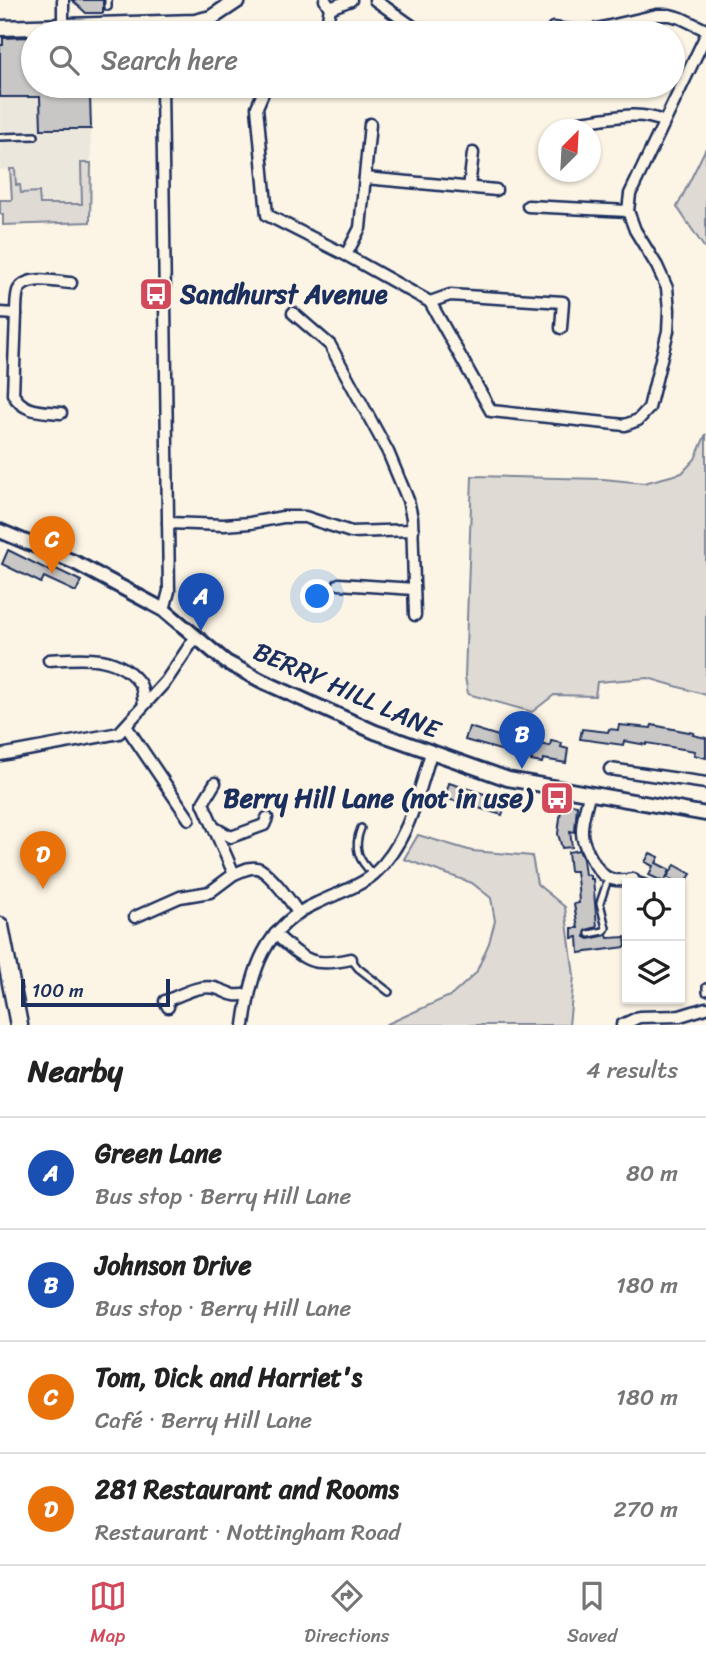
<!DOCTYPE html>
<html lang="en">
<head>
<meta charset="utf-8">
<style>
	:root { --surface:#fff; --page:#f2f2f2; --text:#222; --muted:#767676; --line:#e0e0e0; --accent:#d1495b }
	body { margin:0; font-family:Sriracha,sans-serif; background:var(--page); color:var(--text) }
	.controls { position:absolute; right:21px; bottom:21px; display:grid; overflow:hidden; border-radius:0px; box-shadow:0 2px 5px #0004 }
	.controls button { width:63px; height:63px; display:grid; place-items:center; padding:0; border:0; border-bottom:2px solid var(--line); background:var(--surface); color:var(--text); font:35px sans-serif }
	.compass { position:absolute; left:538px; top:119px; width:63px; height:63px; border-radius:50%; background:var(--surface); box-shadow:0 2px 5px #0004; rotate:24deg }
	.scale { position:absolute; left:21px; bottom:18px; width:149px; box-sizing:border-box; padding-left:7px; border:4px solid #1b2f5e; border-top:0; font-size:19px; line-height:24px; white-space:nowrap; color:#1b2f5e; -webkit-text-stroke:5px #fcf5e5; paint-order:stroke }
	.you { position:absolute; left:318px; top:597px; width:24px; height:24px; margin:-18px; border:5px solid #fff; border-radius:50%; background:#1a73e8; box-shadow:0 0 0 10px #1a73e833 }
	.badge { display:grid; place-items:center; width:46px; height:46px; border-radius:50%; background:var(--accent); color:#fff; font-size:23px; font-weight:700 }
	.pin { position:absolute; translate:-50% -58px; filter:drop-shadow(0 2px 4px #0008) }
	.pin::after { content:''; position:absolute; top:37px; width:24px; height:21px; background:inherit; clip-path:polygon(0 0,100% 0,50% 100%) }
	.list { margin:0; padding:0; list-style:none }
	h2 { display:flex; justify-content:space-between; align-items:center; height:91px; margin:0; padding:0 28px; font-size:30px }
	h2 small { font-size:23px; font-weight:400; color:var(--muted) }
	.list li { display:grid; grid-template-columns:46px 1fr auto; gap:21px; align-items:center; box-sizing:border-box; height:112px; padding:0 28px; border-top:2px solid var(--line) }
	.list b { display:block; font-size:26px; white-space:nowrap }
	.list p { margin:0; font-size:23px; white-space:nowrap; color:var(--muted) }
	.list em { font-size:23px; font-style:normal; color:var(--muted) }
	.icon { flex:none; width:38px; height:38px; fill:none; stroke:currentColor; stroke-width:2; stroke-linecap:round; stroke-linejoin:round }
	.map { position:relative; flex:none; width:706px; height:1025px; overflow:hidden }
	.search { position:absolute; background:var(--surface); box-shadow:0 2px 5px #0004; left:21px; right:21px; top:21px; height:77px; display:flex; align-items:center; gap:18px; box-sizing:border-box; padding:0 24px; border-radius:38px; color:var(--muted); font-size:26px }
	.sheet { height:539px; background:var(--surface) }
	nav { display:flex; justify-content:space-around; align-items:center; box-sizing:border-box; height:98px; border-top:2px solid var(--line); background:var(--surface); font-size:19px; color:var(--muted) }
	nav a { display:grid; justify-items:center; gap:4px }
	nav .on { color:var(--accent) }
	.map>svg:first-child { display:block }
	.built { fill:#ece7dc }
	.green { fill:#dfdbd4; stroke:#7d8599; stroke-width:2 }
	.building { fill:#c8c7c6; stroke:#1b2f5e; stroke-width:2 }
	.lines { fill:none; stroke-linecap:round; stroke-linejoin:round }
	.service-casing { stroke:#1b2f5e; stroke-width:10 }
	.minor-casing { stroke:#1b2f5e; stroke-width:15 }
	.tertiary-casing { stroke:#1b2f5e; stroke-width:18 }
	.secondary-casing { stroke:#1b2f5e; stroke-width:19 }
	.trunk-casing { stroke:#1b2f5e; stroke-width:21 }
	.service { stroke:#fcf5e5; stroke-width:5 }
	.minor { stroke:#fcf5e5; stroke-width:10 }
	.tertiary { stroke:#fcf5e5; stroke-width:12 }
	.secondary { stroke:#fcf5e5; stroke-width:14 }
	.trunk { stroke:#fcf5e5; stroke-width:16 }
	.labels { text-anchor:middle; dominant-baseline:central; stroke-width:6; stroke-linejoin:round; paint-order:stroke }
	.poi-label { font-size:26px; font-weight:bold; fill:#1b2f5e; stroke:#fcf5e5; text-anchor:start }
	.street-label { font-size:26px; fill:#1b2f5e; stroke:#fcf5e5 }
</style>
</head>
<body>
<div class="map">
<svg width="706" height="1025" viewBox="0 0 706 1025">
	<rect width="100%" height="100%" fill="#fcf5e5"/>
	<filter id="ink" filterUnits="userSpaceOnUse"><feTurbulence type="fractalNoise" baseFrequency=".0143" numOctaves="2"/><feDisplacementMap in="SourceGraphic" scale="14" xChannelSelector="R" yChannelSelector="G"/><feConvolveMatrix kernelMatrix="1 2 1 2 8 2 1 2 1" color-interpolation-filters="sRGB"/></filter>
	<g filter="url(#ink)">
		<path class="built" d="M92,32L105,33H33V86H153V94L90,95L91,163H81L83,204H40L21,193L16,185L15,169L0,170V34Z"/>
		<g class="green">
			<path d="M706,148V250L677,207Z"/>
			<path d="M81,163H91L90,222L3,225V214H0V200H12L10,169H15L16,185H20L21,193L39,192L40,204H82Z"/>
			<path d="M706,434V695L648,678L597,682L595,696L554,695L532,712L468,694L465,677L472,476L603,479L644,483L682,473L695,459Z"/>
			<path d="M418,835L472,851L532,856L537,884L565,907L574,976L569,1025H385L452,995L476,973L489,943L495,921L491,898L472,883L404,859Z"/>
		</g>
		<g class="building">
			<path d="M72,0H103V13H86Z"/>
			<path d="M28,37V49H33V86H124V94L90,95L91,129H41L40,97H0V45H3V38Z"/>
			<path d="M8,550L50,571L52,567L81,581L76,592L44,577L41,583L2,564Z"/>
			<path d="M619,725L651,728L652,725L694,733L693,735L706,738V758L694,755L695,751L647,743L646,745L624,741L623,745L580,739L582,729L608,732L609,729L618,730Z"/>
			<path d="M469,727L508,739L509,735L518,737L517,741L533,745V743L550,746L551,741L562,743L561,747L568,749L566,763L543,759L542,763L531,761L532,759L465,740Z"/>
			<path d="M449,783L507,801L502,815L445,798Z"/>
			<path d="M562,802L577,805L575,832L570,831L572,847L562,848L558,834Z"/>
			<path d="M579,850L583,859L585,875H590V879H593L597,927L586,930L585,937L589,939L607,935L608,938L625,937L626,947L579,953L578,937L572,938V928H578L574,904L579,903L578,887L576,871H570L568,852Z"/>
			<path d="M650,853L659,857L656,863L670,870L664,882L649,875L653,866L645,862Z"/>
			<path d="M675,865L691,874L683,886L667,877Z"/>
		</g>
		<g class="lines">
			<g class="service-casing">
				<g id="service">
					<path d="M108,0V7"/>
					<path d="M0,137L35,136"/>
					<path d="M361,828C353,848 358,860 373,874"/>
					<path d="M633,879L645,883"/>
					<path d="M589,934L604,931L606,928L600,903L608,879"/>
					<path d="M351,959L358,968L389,992"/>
					<path d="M706,987V992"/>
				</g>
			</g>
			<g class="minor-casing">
				<g id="minor">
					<path d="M63,0V27"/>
					<path d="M375,0L422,33"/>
					<path d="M330,8L351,0"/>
					<path d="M553,28L584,32L657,15H670L681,18L706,30"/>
					<path d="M319,33L327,24L330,8L325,0"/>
					<path d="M162,86L169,591L164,610"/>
					<path d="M266,86L257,107L267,215L346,255L430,302L491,411L625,425L638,420L649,408L668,331L669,310L667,288L657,266L635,230L628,211L630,194L706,35"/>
					<path d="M580,122C608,119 638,109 664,122"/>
					<path d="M365,178L496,190"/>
					<path d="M469,188L473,153"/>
					<path d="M528,206L628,211"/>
					<path d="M346,255L360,228L370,124"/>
					<path d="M430,302L450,295L563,302L561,328"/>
					<path d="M0,313L16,314C16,307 16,298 18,291C26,274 56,282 71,283"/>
					<path d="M293,313L330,345L388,452L408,500L412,518L415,615"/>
					<path d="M16,314L13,394C23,413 42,411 61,413"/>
					<path d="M168,523L224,525L250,523L283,517H305L351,532L413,530"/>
					<path d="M339,584L414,589"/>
					<path d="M49,660C82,658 118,653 140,684C143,689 143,699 144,705"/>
					<path d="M126,726L189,819"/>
					<path d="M0,755L119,733L166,681L195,638"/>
					<path d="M610,769L706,783"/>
					<path d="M215,783L203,803L234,874C242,871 252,865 260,869C272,876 290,900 297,911"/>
					<path d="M589,794C587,805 581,821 582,833C582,840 586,848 589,854C600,876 608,884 633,879"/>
					<path d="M215,828L231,837L264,825L267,818"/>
					<path d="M135,917L180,897L210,892L234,874"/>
					<path d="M275,934C305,960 310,968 351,959"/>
					<path d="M168,1007L165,1001C180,996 198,984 215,988C230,992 230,998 248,994"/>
					<path d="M244,1025C251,972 264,926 317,903C335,894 359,887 374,874C408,843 418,795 431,753"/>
					<path d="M622,1025L639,1017L680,1016L706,1008"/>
				</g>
			</g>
			<g class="tertiary-casing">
				<path id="tertiary" d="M0,531L76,563L164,610L226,662L262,681L375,732L508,779L706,814"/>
			</g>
			<g class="secondary-casing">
				<path id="secondary" d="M0,28L195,22L211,18L238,0"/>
			</g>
			<g class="trunk-casing">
				<path id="trunk" d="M0,926L19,1025"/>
			</g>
			<use href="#service" class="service"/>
			<use href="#minor" class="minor"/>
			<use href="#tertiary" class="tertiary"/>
			<use href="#secondary" class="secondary"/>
			<use href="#trunk" class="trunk"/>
		</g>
	</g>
	<defs>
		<g id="bus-square" transform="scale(1.75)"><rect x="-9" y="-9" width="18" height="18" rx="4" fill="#d1495b" stroke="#fcf5e5"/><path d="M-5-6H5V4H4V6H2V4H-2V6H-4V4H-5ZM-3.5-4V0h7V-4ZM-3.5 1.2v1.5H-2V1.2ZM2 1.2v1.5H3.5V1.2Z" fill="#fff"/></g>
	</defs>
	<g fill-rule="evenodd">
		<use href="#bus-square" x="156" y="294"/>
		<use href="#bus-square" x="557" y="798"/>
	</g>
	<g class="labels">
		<g class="poi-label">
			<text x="180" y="294">Sandhurst Avenue</text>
			<text x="532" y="798" text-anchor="end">Berry Hill Lane (not in use)</text>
		</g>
		<g class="street-label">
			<text transform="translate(347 690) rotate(24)">BERRY HILL LANE</text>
		</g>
	</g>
</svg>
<div class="controls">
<button><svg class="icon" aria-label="locate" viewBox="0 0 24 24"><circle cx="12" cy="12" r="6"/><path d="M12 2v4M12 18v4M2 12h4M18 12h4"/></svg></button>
<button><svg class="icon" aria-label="layers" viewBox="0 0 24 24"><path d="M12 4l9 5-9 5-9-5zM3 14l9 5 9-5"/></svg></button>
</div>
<svg class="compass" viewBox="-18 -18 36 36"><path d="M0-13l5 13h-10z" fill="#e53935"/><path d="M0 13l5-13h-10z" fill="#767676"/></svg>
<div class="scale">100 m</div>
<div class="you"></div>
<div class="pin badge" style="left:201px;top:631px;background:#1a4fb4">A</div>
<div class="pin badge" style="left:522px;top:769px;background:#1a4fb4">B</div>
<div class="pin badge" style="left:52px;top:574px;background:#e8710a">C</div>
<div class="pin badge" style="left:43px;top:889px;background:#e8710a">D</div>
<div class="search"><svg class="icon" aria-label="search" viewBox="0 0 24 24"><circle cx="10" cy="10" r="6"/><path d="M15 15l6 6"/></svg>Search here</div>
</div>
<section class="sheet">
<h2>Nearby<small>4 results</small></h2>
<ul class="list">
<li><span class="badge" style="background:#1a4fb4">A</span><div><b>Green Lane</b><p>Bus stop · Berry Hill Lane</p></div><em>80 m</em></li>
<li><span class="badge" style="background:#1a4fb4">B</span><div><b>Johnson Drive</b><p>Bus stop · Berry Hill Lane</p></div><em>180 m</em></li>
<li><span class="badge" style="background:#e8710a">C</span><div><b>Tom, Dick and Harriet's</b><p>Café · Berry Hill Lane</p></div><em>180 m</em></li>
<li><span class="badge" style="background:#e8710a">D</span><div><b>281 Restaurant and Rooms</b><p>Restaurant · Nottingham Road</p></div><em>270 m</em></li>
</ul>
</section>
<nav>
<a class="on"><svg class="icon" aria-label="map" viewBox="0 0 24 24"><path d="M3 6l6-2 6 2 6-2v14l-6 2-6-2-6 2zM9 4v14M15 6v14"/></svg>Map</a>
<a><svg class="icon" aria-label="directions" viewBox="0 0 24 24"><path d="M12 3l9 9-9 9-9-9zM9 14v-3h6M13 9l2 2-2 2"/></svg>Directions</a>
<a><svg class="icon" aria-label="saved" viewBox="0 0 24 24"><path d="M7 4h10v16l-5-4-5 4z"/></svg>Saved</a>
</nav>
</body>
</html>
